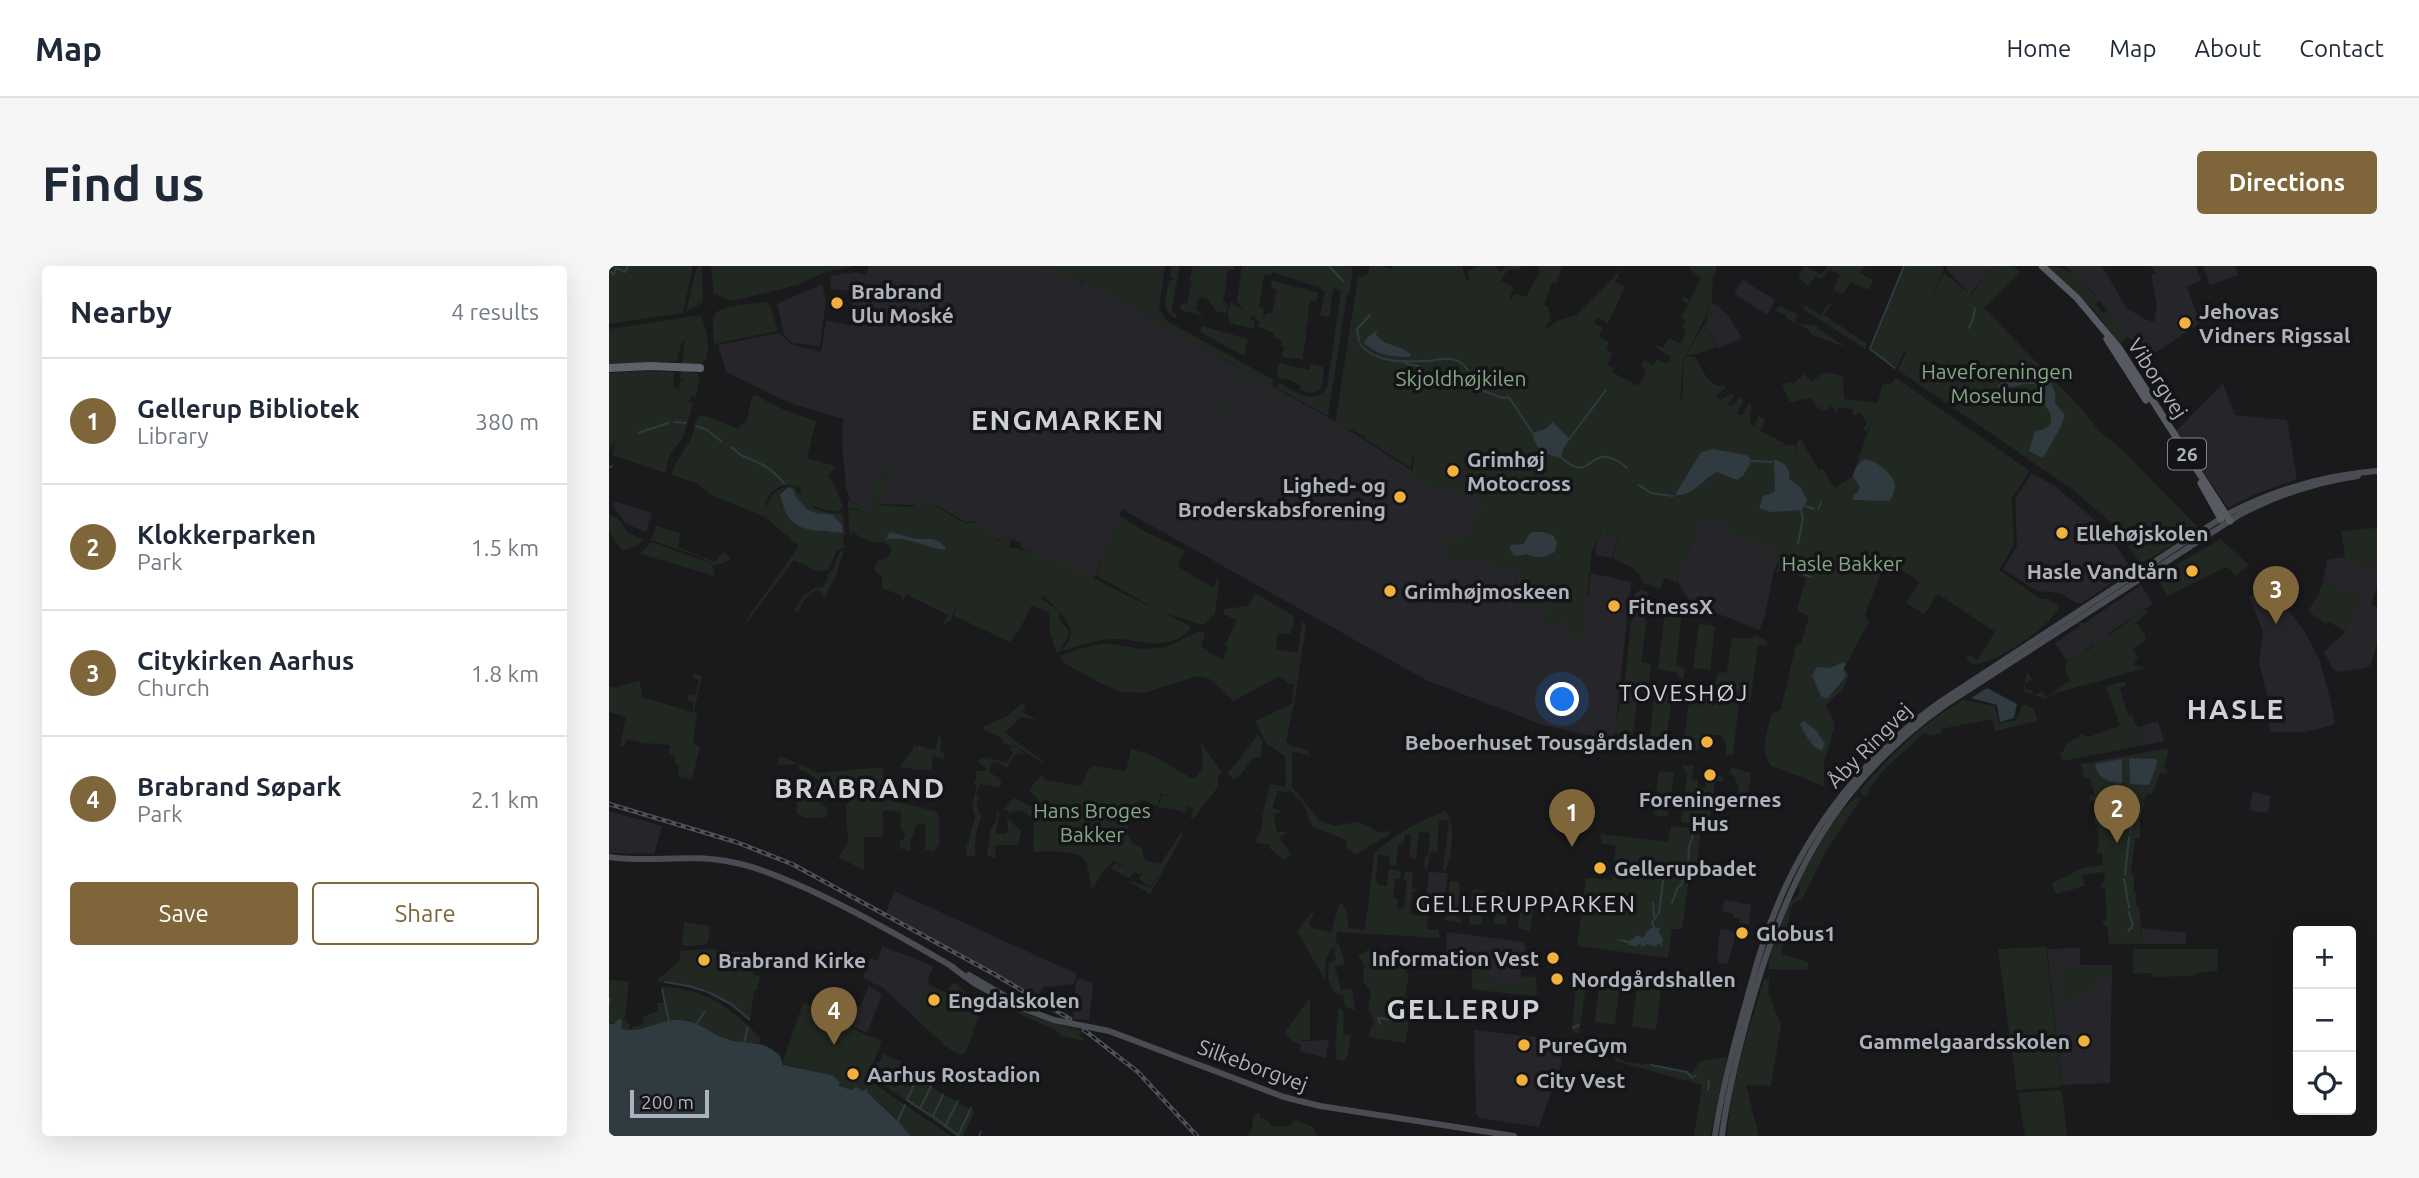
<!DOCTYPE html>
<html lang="en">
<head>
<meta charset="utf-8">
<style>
	:root { --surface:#fff; --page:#f6f6f7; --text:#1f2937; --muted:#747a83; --line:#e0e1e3; --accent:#7e663a }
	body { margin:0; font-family:Ubuntu,sans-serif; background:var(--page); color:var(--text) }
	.controls { position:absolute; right:21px; bottom:21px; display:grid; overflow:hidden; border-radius:7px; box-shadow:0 7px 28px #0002 }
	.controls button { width:63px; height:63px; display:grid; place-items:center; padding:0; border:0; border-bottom:2px solid var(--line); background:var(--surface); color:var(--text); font:35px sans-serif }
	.scale { position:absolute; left:21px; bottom:18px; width:79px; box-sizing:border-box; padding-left:7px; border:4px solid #adb2bc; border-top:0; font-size:19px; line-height:24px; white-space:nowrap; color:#adb2bc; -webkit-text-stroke:5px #151518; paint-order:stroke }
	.you { position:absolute; left:954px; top:434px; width:24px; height:24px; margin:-18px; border:5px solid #fff; border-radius:50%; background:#1a73e8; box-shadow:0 0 0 10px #1a73e833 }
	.badge { display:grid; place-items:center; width:46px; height:46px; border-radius:50%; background:var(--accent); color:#fff; font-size:23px; font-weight:700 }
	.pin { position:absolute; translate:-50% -58px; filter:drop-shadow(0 2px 4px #0008) }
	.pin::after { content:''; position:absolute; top:37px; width:24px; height:21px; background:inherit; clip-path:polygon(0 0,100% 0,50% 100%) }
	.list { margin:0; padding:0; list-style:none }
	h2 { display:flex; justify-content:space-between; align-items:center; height:91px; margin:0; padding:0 28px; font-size:30px }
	h2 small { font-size:23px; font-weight:400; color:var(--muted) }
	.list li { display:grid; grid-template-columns:46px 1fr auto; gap:21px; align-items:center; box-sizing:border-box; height:126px; padding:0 28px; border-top:2px solid var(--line) }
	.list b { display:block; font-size:26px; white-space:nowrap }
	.list p { margin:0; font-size:23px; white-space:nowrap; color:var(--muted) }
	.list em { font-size:23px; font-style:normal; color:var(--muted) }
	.actions { display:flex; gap:14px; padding:21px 28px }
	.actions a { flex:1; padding:16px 0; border:2px solid var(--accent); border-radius:7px; text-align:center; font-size:24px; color:var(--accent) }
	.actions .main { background:var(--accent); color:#fff }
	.icon { flex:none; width:38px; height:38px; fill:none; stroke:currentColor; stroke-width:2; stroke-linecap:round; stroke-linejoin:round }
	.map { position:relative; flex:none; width:1768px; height:870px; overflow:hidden; border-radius:7px }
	header { display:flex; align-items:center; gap:42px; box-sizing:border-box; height:98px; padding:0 35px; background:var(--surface); border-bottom:2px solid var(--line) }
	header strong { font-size:33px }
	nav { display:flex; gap:38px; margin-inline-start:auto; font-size:24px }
	.intro { display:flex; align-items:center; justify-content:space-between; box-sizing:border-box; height:168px; padding:0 42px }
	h1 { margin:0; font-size:49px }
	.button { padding:18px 32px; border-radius:7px; background:var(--accent); color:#fff; font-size:24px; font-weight:700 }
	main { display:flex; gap:42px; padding:0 42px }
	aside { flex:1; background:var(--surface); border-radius:7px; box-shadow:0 7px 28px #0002 }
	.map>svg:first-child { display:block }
	.built { fill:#26262a }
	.green { fill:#202821 }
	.water { fill:#303a41 }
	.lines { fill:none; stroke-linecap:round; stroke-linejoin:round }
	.stream { stroke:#303a41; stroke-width:2 }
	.secondary { stroke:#494c52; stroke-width:6 }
	.primary { stroke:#575a61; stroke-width:7 }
	.trunk { stroke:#5f626a; stroke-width:8 }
	.rail-casing { stroke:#4e5157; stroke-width:4.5 }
	.rail { stroke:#151518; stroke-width:2; stroke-dasharray:5; stroke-linecap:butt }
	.poi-dot { fill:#f2b03d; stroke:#151518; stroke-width:2.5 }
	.labels { text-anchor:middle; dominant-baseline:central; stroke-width:7; stroke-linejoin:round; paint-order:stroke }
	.shield { fill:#151518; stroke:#7f838b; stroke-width:2 }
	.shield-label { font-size:19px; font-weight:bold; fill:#adb2bc }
	.poi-label { font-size:21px; font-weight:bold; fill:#adb2bc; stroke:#151518; text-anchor:start }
	.park-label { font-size:21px; fill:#84a785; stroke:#151518 }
	.street-label { font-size:21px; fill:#adb2bc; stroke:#151518 }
	.neighbourhood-label { font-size:23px; letter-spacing:2px; fill:#ced1d8; stroke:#151518 }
	.district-label { font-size:28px; font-weight:bold; letter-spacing:2px; fill:#ced1d8; stroke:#151518 }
</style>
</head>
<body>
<header>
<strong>Map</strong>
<nav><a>Home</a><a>Map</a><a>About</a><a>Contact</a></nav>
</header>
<div class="intro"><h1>Find us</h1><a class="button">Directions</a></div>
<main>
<aside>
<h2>Nearby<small>4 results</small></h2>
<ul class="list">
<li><span class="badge">1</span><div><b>Gellerup Bibliotek</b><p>Library</p></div><em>380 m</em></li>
<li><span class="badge">2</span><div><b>Klokkerparken</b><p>Park</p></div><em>1.5 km</em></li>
<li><span class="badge">3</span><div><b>Citykirken Aarhus</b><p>Church</p></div><em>1.8 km</em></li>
<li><span class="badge">4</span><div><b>Brabrand Søpark</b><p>Park</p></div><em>2.1 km</em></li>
</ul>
<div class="actions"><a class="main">Save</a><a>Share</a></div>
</aside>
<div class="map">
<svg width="1768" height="870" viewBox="0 0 1768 870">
	<rect width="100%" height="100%" fill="#1a1a1d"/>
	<g class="built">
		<path d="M260,0H440L473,19L474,16L724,154L805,206L867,231L876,243L871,250L862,273L837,272L835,293L885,291L907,305V327L979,330L982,307L1022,316L1005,475L934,459L817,414L513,243L485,313L411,281L412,277L399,271L392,274L384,272L374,265L366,255L356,256L329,240L271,238L259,242L241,235L237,221L233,177L234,153L181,137L117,106L109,79L170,67L182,78L212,86L217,54L242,60L245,25L221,23L222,10L247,6L257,9Z"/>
		<path d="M1337,0H1384L1361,28L1338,4Z"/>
		<path d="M1456,0H1493L1517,41L1535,53L1545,56L1548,39L1542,9L1547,7L1541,0H1587L1592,14L1578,21L1591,57L1543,89L1533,81L1530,84L1481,23Z"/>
		<path d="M1594,0H1626L1629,9L1601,19Z"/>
		<path d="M1134,14L1166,34L1159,49L1125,28Z"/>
		<path d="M213,18L217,35L211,80L183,77L175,68L168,38Z"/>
		<path d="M1110,42L1118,48L1133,72L1110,82L1096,59L1104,46Z"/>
		<path d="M1614,118L1626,149L1678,154L1688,213L1647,228L1619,242L1567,165Z"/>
		<path d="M1423,207L1447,221L1494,261L1523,303L1473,337H1467L1452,327L1428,325L1394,303L1408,280L1406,233Z"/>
		<path d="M4,235L43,247L37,266L17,258L5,242Z"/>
		<path d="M1095,249L1173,282L1165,305L1155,353L1150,364L1082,337L1069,317L1068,312Z"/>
		<path d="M993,265L1009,273L1002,292L986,289L988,275Z"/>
		<path d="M1736,291L1764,304L1768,303V321L1762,339L1768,341V376L1762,398L1757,402L1730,406L1724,403L1715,386L1736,366L1751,332L1714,315L1718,294Z"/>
		<path d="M1532,319L1544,338L1501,366L1498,371L1458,395L1446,377Z"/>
		<path d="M1660,319L1696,366L1710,393L1720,428L1726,455L1724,459L1696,466H1663L1660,464L1661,441L1650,396L1654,365L1640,331Z"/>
		<path d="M1031,324L1039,326L1036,354H1033L1032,357L1023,356L1026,328Z"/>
		<path d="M1549,455L1555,475L1536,479L1531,461Z"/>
		<path d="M1644,526L1662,530L1659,547L1640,544Z"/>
		<path d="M0,545L53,560L45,588L0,587Z"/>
		<path d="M820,606L839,607L835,634L817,633Z"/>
		<path d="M285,625L468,708L465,718L434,721L428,731L277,647Z"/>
		<path d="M1115,634L1142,639L1140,659L1130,656L1131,652H1124L1125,648L1113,645Z"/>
		<path d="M1533,662L1577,667V678H1533Z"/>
		<path d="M1111,663L1127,666L1119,698L1110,697L1108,693Z"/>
		<path d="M838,666L913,676L917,681L910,716L908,718L881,714L878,707L880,690L869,688L863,692L837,689Z"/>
		<path d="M273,680L324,700L318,717L337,727L343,718L347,717L364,735L371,738L373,741L357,786L350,789L337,780L274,722L254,712L261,692L269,695Z"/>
		<path d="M1471,682V699H1503L1501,817L1453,819L1438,683Z"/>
		<path d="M473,712L482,717L484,721L480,754L464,753L467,715Z"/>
		<path d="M260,720L273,728L258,767L239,758L246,740L251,741Z"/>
		<path d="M865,764L952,774L954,777L952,799L930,861L870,852L867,848Z"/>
		<path d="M720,774L717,792L691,785L693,775Z"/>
	</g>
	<g class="green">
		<path d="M0,0H84L74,47L0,58Z"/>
		<path d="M88,0H93L94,36L77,46Z"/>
		<path d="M102,0H243V1L214,7L189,19L123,35L105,28Z"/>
		<path d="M436,0H556L550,43L558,55L665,114L663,119L658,120L654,124L661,139L654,129L649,126L652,116L635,106L617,149L615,151L610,149L613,137L615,138L617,134H620L619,127L629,101L474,17L475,13L471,19Z"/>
		<path d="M562,0H571L562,46L568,48L567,53C550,43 558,30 560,14H566L561,12Z"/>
		<path d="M584,0H625V4L619,3L616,17L618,18L614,35L619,39L618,47L608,46L598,33L593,31L589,34L587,43L595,50L571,44L572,37L578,38L583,15L578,14L581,13Z"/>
		<path d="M633,0H741L744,4L740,29H738L719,150L670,123L669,132L666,131L670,116C686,125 704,141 718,122L732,25L726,22L724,24L720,51L711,49L716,26L711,24L712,22H715C698,18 683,12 666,7L665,5L661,10L655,9L650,41L655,44L654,53L657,47H663L668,24L663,22L662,14L709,27L707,35H701L698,49L700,50L696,66L698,67L693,91L698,94L675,91L672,88L676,83L672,79L673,74L665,72V67L648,60L650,56L644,50L641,52L646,56L645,63L620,57L619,45L622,36L634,44L628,35L623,34H628Z"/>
		<path d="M761,0H774L782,3L783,0H853L857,14L860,15L859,4L870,0H887L892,6L896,0H912L911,3L898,4L892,15L905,22L900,33L902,34L906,28L919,31L918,29L931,6L929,0H953L947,18L943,16L935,39L939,41L942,54L936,60L938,63L948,55L967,49L1012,4L1006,16L1016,21L999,57L988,51L985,57L994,62L990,70L1000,76L997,83L1004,88L998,99L1004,102L1003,106L1029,120L1036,109V104L1032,100L1035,94L1044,99L1048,93L1058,98L1062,91L1047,82L1048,79L1054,82L1060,72L1072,78L1077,64L1073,61L1077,55L1072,51L1080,38L1073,34L1074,31L1081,34L1092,12L1080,3L1082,0H1107V9L1104,8L1103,36L1113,43L1110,42L1104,46L1096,60L1109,81L1083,89L1078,88L1097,55L1101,35L1097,50L1074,95L1071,135H1073L1075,94L1078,90L1086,91L1098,112L1107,120L1116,119L1117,122L1107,129L1111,134L1122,127L1125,130L1118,138L1123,140L1133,130L1134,136L1128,148L1133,149L1140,137L1142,138L1141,158L1145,160L1150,148L1152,152L1156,154L1154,161L1151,164L1153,166L1176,177V179L1158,181L1186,179L1190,208L1187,180L1191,172L1210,204L1213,202L1226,222L1243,211L1267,143L1258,165L1253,163L1258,158L1251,146L1244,150V143L1230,141L1228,147L1223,140L1213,146L1211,138L1210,145L1203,133C1195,131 1189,136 1181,136L1173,119L1181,116L1184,118L1195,108L1202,116L1215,106L1234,110L1235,133L1269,137L1273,119L1283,117L1287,112L1421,205L1403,232L1405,279L1390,304L1432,333H1440L1451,341C1438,363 1390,395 1365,399L1357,393L1359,389L1368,394L1386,366L1329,328L1315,348L1297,337L1311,316L1277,293L1256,349L1260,355L1235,403L1240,408L1234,423L1217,439L1226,459L1215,497V520L1163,500C1150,489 1158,463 1163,448L1172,443L1187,379L1192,377L1200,350L1188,344L1197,312L1184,307L1168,305L1170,296H1168L1162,283L1118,265L1116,258L1095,249L1068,312V317L1056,312L1051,323L1034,317C1029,300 1016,299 1003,292L1010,273L992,265L983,285L973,374L956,372L957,357L935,358L936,338L927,337L925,345L917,338H908L907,305L884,303V291L835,293L837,271L862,273L863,251L871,250L875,242L867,232L802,216L805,192L803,191L802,202L756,173V170L726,157L749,12L759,8Z"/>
		<path d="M1195,0L1213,9L1218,0H1256L1251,7L1264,14L1259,24L1242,16L1234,28L1224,24L1231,8L1220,4L1212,13L1206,10L1200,20L1189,12Z"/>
		<path d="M1296,0H1334L1335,3L1321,36L1335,7L1362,29L1384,0H1404L1411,6L1375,42L1469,139L1492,167L1510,181L1589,261L1582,268L1532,298L1499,254L1463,223L1289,104L1297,86H1295L1288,101L1262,85Z"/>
		<path d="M1439,0C1452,0 1460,8 1470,7L1472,9L1470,12L1490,34L1486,38L1494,47L1501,46L1519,70L1511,78L1485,44Z"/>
		<path d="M156,36L161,39L169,65L105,78C105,70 102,55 106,48C111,39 146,38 156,36Z"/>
		<path d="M1219,37L1231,42L1222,39L1215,49L1258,78L1256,83L1194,43L1196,39L1212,49Z"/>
		<path d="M1171,40L1188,48L1186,55L1189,58L1205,59L1236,81L1209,71H1205L1198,63L1180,54L1176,48L1166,45Z"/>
		<path d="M92,49C97,65 102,76 97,94L91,99L73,98L76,74L72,77L68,95L0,98V63Z"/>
		<path d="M593,60L639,73L635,90L591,66Z"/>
		<path d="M670,97L700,104L702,98L714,101L715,105L712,122C705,129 699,127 691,123L692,120L677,112L675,114L668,110Z"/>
		<path d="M32,105L65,106L64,121L70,124L71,115H77L71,113L72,105L88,107L91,113L86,135V131L82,130L80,136L84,137L74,172L61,188L56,207L3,189L6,177H4L0,188V107Z"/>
		<path d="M146,129L173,143L207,155L198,192L226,200L219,211C228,220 229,230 234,241L229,246C213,244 194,240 191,222C174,213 153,226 157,246C159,234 162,225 177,221L172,226L173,240L215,266L224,265L234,268C234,242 212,254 197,242C188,235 187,225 179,220H183L206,243L221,247H234L236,269L234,268L235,281L228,284L219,304L208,305L185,294L139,355L137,354L190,280L157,252L158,247L156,251L100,228L87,217L63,209L66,198L82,173L89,149C103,150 115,158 129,163L134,157H137L143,131Z"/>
		<path d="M284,201L270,239L305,241L308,232L321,233V239C338,242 349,261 367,256C374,265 380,271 391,275L399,271L402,273L400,281C454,289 496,321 545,342L487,309L510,249L535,265L576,285L568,300L604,322L608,313L610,315L606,348L594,359L555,347L581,360V364C555,386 535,374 507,373C490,372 470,380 453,385C455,380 461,374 462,369C464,355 442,338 435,330L432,332L450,345L451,354L461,366L451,386H447L441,365L440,346L422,340L412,361L401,376L345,350L347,340L341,356L337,355L336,358L334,357L339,349L297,328L293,336V330L273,322V310L268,308L265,302L270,294L277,293L282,285L281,280L274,276C264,279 251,272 243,265L241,276L239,244L244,243L258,248L248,243L239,242V235L260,242L269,203Z"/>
		<path d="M0,248L9,252L18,266L34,274L29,279L13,285L0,265Z"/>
		<path d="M47,260L71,267L69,281L106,296L115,285L122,294L105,300L93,292L42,274Z"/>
		<path d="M1768,262V303L1764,304L1736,291L1732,265Z"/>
		<path d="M1612,273L1640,299L1626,310L1623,304L1616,301L1558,330L1547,310Z"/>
		<path d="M42,276L99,296L104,301L106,310L31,288Z"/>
		<path d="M235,284L228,307L216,331L208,323L196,333L189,346L185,345C192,333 200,321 214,321L219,313L218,309L223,305L231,286Z"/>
		<path d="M1714,315L1751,332L1736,366L1721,356L1716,358L1699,345L1709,330Z"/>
		<path d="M646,327L686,351L681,368L669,367L667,383L689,387L693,355L697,360L685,438L677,475L681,479L698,484L702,490L686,486L683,488V521L710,554L725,560L747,556L760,560L768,566L779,565L782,567L746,589L737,581L738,574L703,561L694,537L680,524L679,526L668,525L664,542L674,546L664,548L668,566H679L670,572L682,588L676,594L660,582L661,579L648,577L646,573L651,567L654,557L653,551L661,518L677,521L676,490L657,477L646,455L683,438L685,418H680L671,410L625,435L601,413L588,410L535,427L513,426L491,417L455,397L452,390L466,384L497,377L533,383L557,381L591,365L596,367L592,380L599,384V386L614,393L619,381L616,379L628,354L614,348L615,343L639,340Z"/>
		<path d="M1536,343L1539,347L1527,356L1537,370L1536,375L1524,383L1529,392L1526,395V400L1536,401L1534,403L1447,427L1435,433L1416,426L1414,423L1418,407H1419L1423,413L1415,419L1418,424L1421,423L1426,429L1433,425L1437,431L1461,414L1456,406L1458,395L1475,383L1477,385L1485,380L1469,357L1473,356L1488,378Z"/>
		<path d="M1056,345L1073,347L1067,400L1076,402L1074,413L1069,412L1070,407L1049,403Z"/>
		<path d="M1033,354H1038L1032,396L1042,398L1039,425H1029L1024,469L1005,467L1016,413L1022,356L1032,357Z"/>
		<path d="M1090,358L1106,360L1101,404L1084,402Z"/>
		<path d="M1145,369L1158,375V379L1149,380L1141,436H1130L1124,489H1117V478L1113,470C1097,468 1091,468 1089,485L1074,483L1081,425L1102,428L1104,418L1106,419L1109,407L1118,406L1123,371L1142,373Z"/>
		<path d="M85,408L93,410L85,446L88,447L84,477L91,481L83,514L69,511L70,500L66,498L65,489L60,488L61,479L35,477L18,473L15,481L11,480L17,451L0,446V420L8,422L9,420L31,415L33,431L83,446L85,437L78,434L79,428L86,430L90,414L84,412Z"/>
		<path d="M1516,415L1517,420L1511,422L1519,450L1523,449L1526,458L1531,461L1536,479L1454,495L1451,487L1454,486C1457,477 1459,475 1470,472L1472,468L1479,471L1511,460L1497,420Z"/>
		<path d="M1046,424L1064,427L1057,472L1041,470Z"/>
		<path d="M1354,434L1386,440L1390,457L1407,454L1414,438L1425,443L1428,455L1386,465L1383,453L1332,463V467L1323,470L1315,467L1276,503L1259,524L1260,529L1254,530L1251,524C1282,489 1313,457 1354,434Z"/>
		<path d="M412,438L417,439L413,446L428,454L412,451L396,467L435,496L434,497L410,482L394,477V473L372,462L398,450Z"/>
		<path d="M330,468L333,475L331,485L336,488L335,493L324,490L322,505L291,501L304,483L305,476L306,481L310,480L326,484Z"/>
		<path d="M649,468L654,477L651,492L645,491L630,511L624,513L619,507Z"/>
		<path d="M591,476L613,506L609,510V521L584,553L581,551L585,543L579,540L575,548C569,541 558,544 549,541L553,529L560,530L552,527L548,540L533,534C519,551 508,570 533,582L535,592L540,596L552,598L572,566L574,568L541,628L518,614L542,622L550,608L541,621L530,613L536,602L531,608L525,606L520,612L502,603L506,597L519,603L505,594L495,604L484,622L482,621C480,613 480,599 475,593C467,584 435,585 424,586L425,554L413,544L403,546L401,550L400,546L395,543L405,532L427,543L428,532L420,524L433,508L435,514L472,520L479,504L484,500L517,505L522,483L543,489L584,513C598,503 594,491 591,476Z"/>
		<path d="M400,481L409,482L416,489L408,487L397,502L389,496L383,497L380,505L393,516L390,521L371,518L367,530H370L367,539L372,549L366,574V590H358L356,579H359L366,550L363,540L368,520L365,517L368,511L367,505H376L377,502L368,495L377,491L398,497L404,487Z"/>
		<path d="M1560,482L1555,502L1558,503L1557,508L1551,507L1543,529L1538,527L1534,536L1536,537L1531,552V572H1526L1522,607L1525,608V627L1527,628V640L1530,641L1531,645L1533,678H1500L1498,660L1494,658L1493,655L1498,654L1496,622H1492V617L1496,616L1495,606L1473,609L1476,620L1447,628L1443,617L1474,602L1494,599L1493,587H1488L1487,583L1490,582L1488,558L1485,557V553L1489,551L1487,534L1480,535V530L1485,529L1484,520H1482L1481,512H1475L1472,498Z"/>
		<path d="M171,490L210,507L274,501L275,533L326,545L330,550V579L324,585L316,584L317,559L308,558L301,576L302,587L295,582L291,584V575L295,574L296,568L292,563V546L278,544L274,546V571H255V604L229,591L239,578L237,539L244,533L235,520L225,526L217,521L211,528V538L218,541V551L197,552L188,548L187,524H203L210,515L196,505L190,504L189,498L168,499Z"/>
		<path d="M1073,499H1085L1083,513L1089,514V521L1096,522L1097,515L1102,516L1103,509L1115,511L1114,516L1106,515L1100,559L1072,556L1078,508Z"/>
		<path d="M1122,501L1142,507L1138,539L1127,538L1130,519L1127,517L1126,511L1120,507Z"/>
		<path d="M1050,505L1065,506L1059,551L1045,549L1047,533L1043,532V529H1047Z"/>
		<path d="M1248,531L1252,533L1216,587L1193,633L1184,637C1179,649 1181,659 1174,671L1177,675L1172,685L1175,689L1200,696L1198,704L1159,703L1164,676L1170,669L1177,642L1181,635L1188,631L1191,624L1188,619C1201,592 1223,548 1248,531Z"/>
		<path d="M836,545C848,557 843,590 836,605L834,603L840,554H830L828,586L822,585L818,603L815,601L816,591H819L821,567L810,566L807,593L800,592L802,569H796L794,578H789L787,599H780L781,590L769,589L767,614L770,619L778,620L780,603L792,605L791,613H786L784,632L789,633L788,642L795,643L798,614H795L796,606L804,605L803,622L809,624L803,626L801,647L812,650L814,636L825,637V642H819L818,663L829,664L831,672L728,666L727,678L730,677L736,698L726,701L732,724L743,722L746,744L736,741L734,729L724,726L719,711L720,697L727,694L725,681C715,688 717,703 716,714L688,665L707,641L700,657L703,662L722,666L731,636L737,644L740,662L756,664L765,588C783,570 812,554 836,545Z"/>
		<path d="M388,546L390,547L387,567L396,568L399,565L398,552L412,565L409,579H386L387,592L378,590L382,562L387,555Z"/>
		<path d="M1062,560L1092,563L1086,613H1080L1073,663H1063L1059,692L968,680L977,612L1003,614L1007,580L993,577L991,568L1059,576Z"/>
		<path d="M841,615L849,616L851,620L848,652L852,653V657L836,654Z"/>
		<path d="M864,623L876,625L872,659L860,658Z"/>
		<path d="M889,626L901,627L897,659L885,658Z"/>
		<path d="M913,629L926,631L921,665L909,662Z"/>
		<path d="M75,656L101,660L99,676L95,679L73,680Z"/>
		<path d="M1437,681L1453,821L1408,824L1389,683Z"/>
		<path d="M764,682L768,686L799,689L796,706L800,708L796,729L799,732L796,753L800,756L796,777L759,771L765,755L759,743L762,726L754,715L755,699L749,689Z"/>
		<path d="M101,683L149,688L144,709L151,710L148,724H145L141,756C113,728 87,721 49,716V713L71,695V685Z"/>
		<path d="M1524,683H1609L1608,705L1587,707L1583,710L1545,711L1542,707L1524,708Z"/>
		<path d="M869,688L880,690L878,707L881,714L908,717L913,710L927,711L928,730L867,724L863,722V692Z"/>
		<path d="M1502,700V711L1489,712V725L1469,726V736L1450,737L1448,702Z"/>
		<path d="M968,704L979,707L970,768L963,765Z"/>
		<path d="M991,711L1011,713L1006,759L986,756Z"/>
		<path d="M1029,712L1053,715L1047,764L1023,760Z"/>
		<path d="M1161,712L1159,726L1172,759L1162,820L1137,819L1150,870H1118C1122,816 1140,764 1155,713Z"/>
		<path d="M0,713L20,716L16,753L21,760L20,765L14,764L6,757L0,758Z"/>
		<path d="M318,717L337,727L343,718L347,717L356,726L354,727L344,720L338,731L363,752L367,751L370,742L361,732L373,741L355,787L350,789L337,780L306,752Z"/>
		<path d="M53,720C103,726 117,739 152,772L151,777H137L118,773L80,754H63L21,765L24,760L27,761L33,759L35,750L49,745L48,737H55Z"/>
		<path d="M701,731V774H693L692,779L685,776L675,767Z"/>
		<path d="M384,733L422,750L460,761L461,764L462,761L473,765L470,770L475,773L474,775L452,770L446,764L382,735L377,744L380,734Z"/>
		<path d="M194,737L217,744L224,742L233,746V755L248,765L273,775L260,807L261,815L342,870H302C286,851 269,831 247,821L243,824L230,820L231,816L223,809L173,798Z"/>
		<path d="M731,742L735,746L734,768L742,769L738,791L735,795L728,794C724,786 729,755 729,743Z"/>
		<path d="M273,787L293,796L294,808L300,814H310L366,846L354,870H347L263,811L268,796L272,795Z"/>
		<path d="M1005,789C1012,797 1025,796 1034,799L1035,797C1052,801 1067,805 1083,807L1091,795L1118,791L1101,870H1085L1093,819L1006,795Z"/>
		<path d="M1451,824L1453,826L1458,870H1416L1409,827Z"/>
		<path d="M650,846L651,852L658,854L663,860H679L687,854L704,861L708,870H638L643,862L644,851Z"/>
	</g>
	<g class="water">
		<path d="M769,64L767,69C776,81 792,78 802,89L801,91C784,91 768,89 755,77L759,71Z"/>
		<path d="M1431,106C1441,115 1448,123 1446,137L1456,149L1451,162L1434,192L1420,185L1426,165C1449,162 1445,146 1430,134L1431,126L1425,118C1411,116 1401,125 1389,120L1397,110Z"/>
		<path d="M944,156L961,173L954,183L952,192C937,189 926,183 923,167L936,163Z"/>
		<path d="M1104,183L1137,189L1141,192L1142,196L1134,210L1128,214L1108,206C1092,214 1084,231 1066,229L1092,186Z"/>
		<path d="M1257,193C1267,195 1284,207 1286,218C1287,224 1283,230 1281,235L1244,234V229L1249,226L1251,221L1244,211C1246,202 1248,197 1257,193Z"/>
		<path d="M1165,194C1175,195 1182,203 1180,213L1192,222L1198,234L1193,244L1162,246L1150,242L1154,230L1166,226Z"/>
		<path d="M179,221L184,223L188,232L198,243L207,247L224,249L233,258L234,267C201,263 179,269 171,228Z"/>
		<path d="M281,266L307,273H324L331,276L337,282L336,284C315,282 297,268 276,274Z"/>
		<path d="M923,266H934L944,269L948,276L946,286C936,291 928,294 918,288L905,290L901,283L902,279L915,278L920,268Z"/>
		<path d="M1235,396L1237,398L1234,404L1238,409L1218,433L1212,430L1203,409L1208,401L1221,402Z"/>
		<path d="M1378,422L1408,438L1405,452L1391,456L1388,439L1362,432Z"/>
		<path d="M1195,455L1207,464L1216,478L1213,485C1201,480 1197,469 1191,458Z"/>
		<path d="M1520,492L1545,493L1549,495L1540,519L1521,518Z"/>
		<path d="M1513,493V517C1500,517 1488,512 1486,498Z"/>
		<path d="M1046,661L1052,663L1049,665L1054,673L1052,681L1049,677L1047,681L1038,678L1034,681L1031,678L1027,680L1020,679V675L1029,669L1034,672L1040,663Z"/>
		<path d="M10,752L13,755L12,762C28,769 48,755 65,754C88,752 100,768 121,774C143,780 152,772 171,790L174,799L223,809L231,816L230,820L243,824L247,821L254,825L258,822V826L289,855L302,870H0V758H5Z"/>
	</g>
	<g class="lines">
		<g class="stream">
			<path d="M720,0L734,15"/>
			<path d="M0,4L5,9L7,2L16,6L19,0"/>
			<path d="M1360,62L1364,53L1366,42"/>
			<path d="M750,75L748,63L761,49"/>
			<path d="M751,78C767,98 796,96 819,95C830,94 841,90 851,96C861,102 863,115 870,123L893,132L899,131C904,135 917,158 923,166"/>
			<path d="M795,95L797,98L810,100"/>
			<path d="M1286,102L1261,83L1295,0"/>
			<path d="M65,156L77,157"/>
			<path d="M87,160L98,164L113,176"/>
			<path d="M29,167L59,157"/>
			<path d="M961,172L997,124"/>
			<path d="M122,181C127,184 131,190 136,191C157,200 159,200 175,217"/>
			<path d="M953,192C985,222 979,169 1018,202"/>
			<path d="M1143,195L1163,196"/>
			<path d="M0,202L3,200"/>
			<path d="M1030,219L1042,227L1064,230"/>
			<path d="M1196,240L1205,243"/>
			<path d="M1209,244L1212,236"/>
			<path d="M1189,278L1194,252L1192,245"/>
			<path d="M1188,288L1185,296L1186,305L1202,311"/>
			<path d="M1521,567L1525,553"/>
			<path d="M1516,609L1520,571"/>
			<path d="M1051,613H1052"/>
			<path d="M1515,613L1520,642"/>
			<path d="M1044,637L1045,650"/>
			<path d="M1063,637L1069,621L1073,618L1076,599L1079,598L1080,581L1084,569"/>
			<path d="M1045,661L1043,656L1050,647L1054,615"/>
			<path d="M1519,665L1524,660L1520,646"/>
			<path d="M1011,674L1019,676"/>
			<path d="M56,716L80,720L96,725"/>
			<path d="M53,723L60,755"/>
			<path d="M99,726L122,738L140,753"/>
			<path d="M0,738L1,733"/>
			<path d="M88,757L96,745"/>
			<path d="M771,758L769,752L783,754L778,747L783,746"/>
			<path d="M964,762L970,759"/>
			<path d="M135,777L139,761"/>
			<path d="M1042,799L1078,806L1083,812L1087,809"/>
			<path d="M307,814L298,834L329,854"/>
			<path d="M1099,824L1100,815"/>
			<path d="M312,841L322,820"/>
			<path d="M324,850L334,829"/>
			<path d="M289,855L296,839"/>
			<path d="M330,855L349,869"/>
			<path d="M336,860L349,835"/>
			<path d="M349,870L362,842"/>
			<path d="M370,870L372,866"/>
		</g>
		<g class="secondary">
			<path d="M0,591C39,597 78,588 117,595C148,600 175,613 203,625C252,648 298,674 344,701"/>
			<path d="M343,701L365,717L407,740L445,754L500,765L675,831L711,840L905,870"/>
			<path d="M360,709L408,737"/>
			<path d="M1106,870C1112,826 1124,782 1136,740C1145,707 1154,674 1167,643C1200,560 1259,487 1331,436L1617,249C1665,224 1713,209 1768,205"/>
			<path d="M1113,870C1118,828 1129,786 1140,746C1176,616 1223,519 1336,439L1630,249C1668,229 1707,216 1749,210"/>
		</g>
		<g class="primary">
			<path d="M1433,0L1468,32L1510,82L1621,255"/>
			<path d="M1498,73L1537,134"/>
			<path d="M1592,217L1612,253"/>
		</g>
		<path class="trunk" d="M0,102L41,100L91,102"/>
		<g class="rail-casing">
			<g id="rail">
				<path d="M0,538L127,576L183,598L385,708L461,753"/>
				<path d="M475,764L529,806L588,870"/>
			</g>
		</g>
		<use href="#rail" class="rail"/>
	</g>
	<g class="poi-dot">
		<circle cx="228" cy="37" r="7"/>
		<circle cx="1576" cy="57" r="7"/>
		<circle cx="844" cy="205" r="7"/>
		<circle cx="791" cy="231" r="7"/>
		<circle cx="1453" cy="267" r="7"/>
		<circle cx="1583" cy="305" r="7"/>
		<circle cx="781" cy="325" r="7"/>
		<circle cx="1005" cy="340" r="7"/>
		<circle cx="1098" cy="476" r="7"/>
		<circle cx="1101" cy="509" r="7"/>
		<circle cx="991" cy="602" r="7"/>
		<circle cx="1133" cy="667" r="7"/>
		<circle cx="944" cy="692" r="7"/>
		<circle cx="95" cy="694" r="7"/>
		<circle cx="948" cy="713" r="7"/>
		<circle cx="325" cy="734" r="7"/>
		<circle cx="1475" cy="775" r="7"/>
		<circle cx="915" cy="779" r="7"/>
		<circle cx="244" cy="808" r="7"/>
		<circle cx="913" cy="814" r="7"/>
	</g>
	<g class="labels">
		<rect class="shield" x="1559" y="172.5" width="38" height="31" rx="5"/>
		<g class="shield-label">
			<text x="1578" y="188">26</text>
		</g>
		<g class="poi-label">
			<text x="242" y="25">Brabrand<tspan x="242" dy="24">Ulu Moské</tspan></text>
			<text x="1590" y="45">Jehovas<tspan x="1590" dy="24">Vidners Rigssal</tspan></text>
			<text x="858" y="193">Grimhøj<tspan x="858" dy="24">Motocross</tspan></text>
			<text x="777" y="219" text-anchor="end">Lighed- og<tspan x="777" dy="24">Broderskabsforening</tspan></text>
			<text x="1467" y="267">Ellehøjskolen</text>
			<text x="1569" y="305" text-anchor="end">Hasle Vandtårn</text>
			<text x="795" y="325">Grimhøjmoskeen</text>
			<text x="1019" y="340">FitnessX</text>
			<text x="1084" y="476" text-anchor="end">Beboerhuset Tousgårdsladen</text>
			<text x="1101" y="533" text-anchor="middle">Foreningernes<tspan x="1101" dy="24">Hus</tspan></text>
			<text x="1005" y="602">Gellerupbadet</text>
			<text x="1147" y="667">Globus1</text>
			<text x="930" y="692" text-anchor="end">Information Vest</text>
			<text x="109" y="694">Brabrand Kirke</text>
			<text x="962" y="713">Nordgårdshallen</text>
			<text x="339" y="734">Engdalskolen</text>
			<text x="1461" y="775" text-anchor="end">Gammelgaardsskolen</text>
			<text x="929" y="779">PureGym</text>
			<text x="258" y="808">Aarhus Rostadion</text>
			<text x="927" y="814">City Vest</text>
		</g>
		<g class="park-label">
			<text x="1388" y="105">Haveforeningen<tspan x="1388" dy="24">Moselund</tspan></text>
			<text x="852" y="112">Skjoldhøjkilen</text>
			<text x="1233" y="297">Hasle Bakker</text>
			<text x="483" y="544">Hans Broges<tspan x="483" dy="24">Bakker</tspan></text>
		</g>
		<g class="street-label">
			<text transform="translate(1549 112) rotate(57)">Viborgvej</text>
			<text transform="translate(1260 479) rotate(-45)">Åby Ringvej</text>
			<text transform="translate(644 799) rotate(20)">Silkeborgvej</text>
		</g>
		<g class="neighbourhood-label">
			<text x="1075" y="426">TOVESHØJ</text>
			<text x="917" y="637">GELLERUPPARKEN</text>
		</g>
		<g class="district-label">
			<text x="459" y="153">ENGMARKEN</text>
			<text x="1627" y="442">HASLE</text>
			<text x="251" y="521">BRABRAND</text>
			<text x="855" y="742">GELLERUP</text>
		</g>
	</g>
</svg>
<div class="controls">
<button>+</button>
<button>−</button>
<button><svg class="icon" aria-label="locate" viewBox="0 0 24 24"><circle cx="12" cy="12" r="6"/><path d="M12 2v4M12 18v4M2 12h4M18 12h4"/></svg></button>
</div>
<div class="scale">200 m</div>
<div class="you"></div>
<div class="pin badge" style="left:963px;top:581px">1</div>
<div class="pin badge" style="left:1508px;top:577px">2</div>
<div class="pin badge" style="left:1667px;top:358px">3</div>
<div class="pin badge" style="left:225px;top:779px">4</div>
</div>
</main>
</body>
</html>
